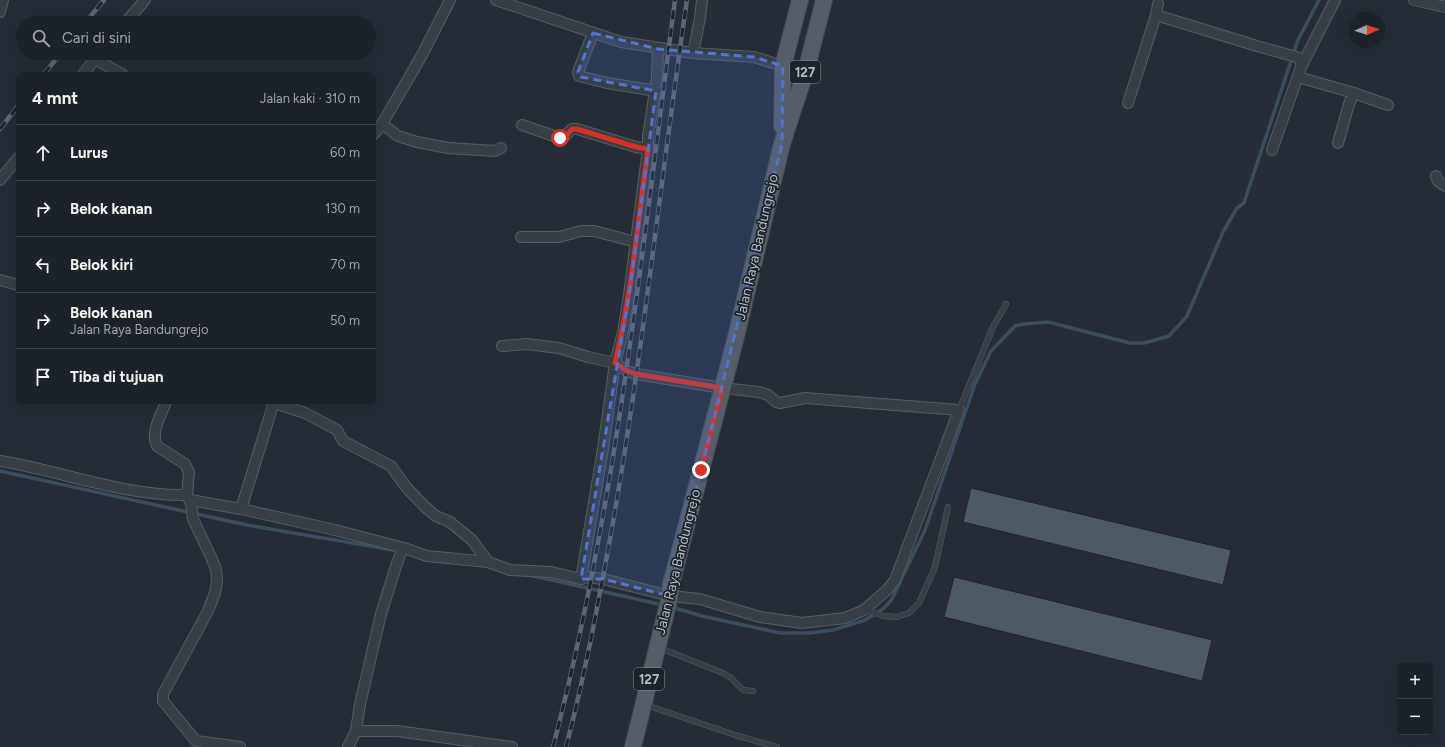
<!DOCTYPE html>
<html lang="id">
<head>
<meta charset="utf-8">
<style>
	:root { --surface:#1b2228; --page:#282f34; --text:#f1f3f6; --muted:#a0a4a8; --line:#393f45 }
	body { margin:0; font-family:Figtree,sans-serif; background:var(--page); color:var(--text) }
	.controls { position:absolute; right:12px; bottom:12px; display:grid; overflow:hidden; border-radius:6px; box-shadow:0 4px 16px #0002 }
	.controls button { width:36px; height:36px; display:grid; place-items:center; padding:0; border:0; border-bottom:1px solid var(--line); background:var(--surface); color:var(--text); font:20px sans-serif }
	.compass { position:absolute; left:1349px; top:12px; width:36px; height:36px; border-radius:50%; background:var(--surface); box-shadow:0 4px 16px #0002; rotate:87deg }
	.stop { position:absolute; width:12px; height:12px; margin:-9px; border:3px solid #d93025; border-radius:50%; background:#fff }
	.stop.end { background:#d93025; border-color:#fff; box-shadow:0 1px 4px #0008 }
	.list { margin:0; padding:0; list-style:none }
	h2 { display:flex; justify-content:space-between; align-items:center; height:52px; margin:0; padding:0 16px; font-size:17px }
	h2 small { font-size:13px; font-weight:400; color:var(--muted) }
	.list li { display:grid; grid-template-columns:26px 1fr auto; gap:12px; align-items:center; box-sizing:border-box; height:56px; padding:0 16px; border-top:1px solid var(--line) }
	.list b { display:block; font-size:15px; white-space:nowrap }
	.list p { margin:0; font-size:13px; white-space:nowrap; color:var(--muted) }
	.list em { font-size:13px; font-style:normal; color:var(--muted) }
	.icon { flex:none; width:22px; height:22px; fill:none; stroke:currentColor; stroke-width:2; stroke-linecap:round; stroke-linejoin:round }
	.map { position:relative; flex:none; width:1445px; height:747px; overflow:hidden }
	.search { position:absolute; background:var(--surface); box-shadow:0 4px 16px #0002; left:16px; top:16px; width:360px; height:44px; display:flex; align-items:center; gap:10px; box-sizing:border-box; padding:0 14px; border-radius:22px; color:var(--muted); font-size:15px }
	.panel { position:absolute; background:var(--surface); box-shadow:0 4px 16px #0002; left:16px; top:72px; width:360px; height:332px; border-radius:6px }
	.map>svg:first-child { display:block }
	.lines { fill:none; stroke-linecap:round; stroke-linejoin:round }
	.stream { stroke:#3b4c5d; stroke-width:3.5 }
	.building { fill:#4f5964; stroke:#1e262d }
	.lane-casing { stroke:#555d64; stroke-width:6 }
	.street-casing { stroke:#555d64; stroke-width:12 }
	.primary-casing { stroke:#404850; stroke-width:18 }
	.lane { stroke:#373f46; stroke-width:5 }
	.street { stroke:#373f46; stroke-width:10 }
	.primary { stroke:#555e66; stroke-width:16 }
	.rail-casing { stroke:#5d6670; stroke-width:4.5 }
	.rail { stroke:#1c242b; stroke-width:3; stroke-dasharray:9; stroke-linecap:butt }
	.route { stroke:#d93025; stroke-width:5 }
	.marked { fill:#5174d1; fill-opacity:0.2; stroke:#5174d1; stroke-width:3; stroke-dasharray:8 5; stroke-linejoin:round }
	.labels { text-anchor:middle; dominant-baseline:central; stroke-width:3.5; stroke-linejoin:round; paint-order:stroke }
	.shield { fill:#1c242b; stroke:#858d95; stroke-width:1 }
	.shield-label { font-size:13px; font-weight:bold; fill:#b2bac3 }
	.street-label { font-size:14px; fill:#b2bac3; stroke:#1c242b }
</style>
</head>
<body>
<div class="map">
<svg width="1445" height="747" viewBox="0 0 1445 747">
	<rect width="100%" height="100%" fill="#242d36"/>
	<g class="lines">
		<g class="stream">
			<path d="M0,471L247,525L393,550"/>
			<path d="M529,575L663,605"/>
			<path d="M671,607L702,616L780,633H810L833,630L865,620L883,609L892,599L925,530L975,384L991,351L1015,326L1024,324L1048,322L1130,343H1144L1169,336L1187,316L1223,232L1237,208L1244,203L1298,40L1319,0"/>
		</g>
	</g>
	<g class="building">
		<path d="M971,488L1231,550L1223,585L963,522Z"/>
		<path d="M954,577L1212,640L1202,681L944,617Z"/>
	</g>
	<g class="lines">
		<g class="lane-casing">
			<g id="lane">
				<path d="M959,410L993,327L1006,304"/>
				<path d="M864,610L883,616L897,617L909,613L919,603L935,567L948,507"/>
				<path d="M660,648L723,673L731,678L743,690L753,691"/>
				<path d="M646,705L735,735L777,747"/>
			</g>
		</g>
		<g class="street-casing">
			<g id="street">
				<path d="M496,0L621,42L693,53L754,57L783,66"/>
				<path d="M1414,0L1445,7"/>
				<path d="M0,12L3,0"/>
				<path d="M1156,15L1257,46L1300,58L1301,67"/>
				<path d="M125,23L145,0"/>
				<path d="M593,33L578,72L579,76L607,83L656,91"/>
				<path d="M693,53L700,18L702,0"/>
				<path d="M95,59L122,74"/>
				<path d="M83,74L100,53"/>
				<path d="M1298,77L1354,93L1349,104L1338,143"/>
				<path d="M1354,93L1388,105"/>
				<path d="M1128,103L1156,15L1158,4"/>
				<path d="M382,124L398,136L417,142L448,148L495,151L501,148"/>
				<path d="M522,125L560,138L565,136L572,129H577L636,147L648,149V136L657,78L658,49"/>
				<path d="M374,134L382,124L422,55L450,0"/>
				<path d="M1272,150L1301,67L1335,0"/>
				<path d="M1436,176L1438,181L1445,186"/>
				<path d="M0,180L18,158"/>
				<path d="M521,237H559L581,231H594L636,242"/>
				<path d="M0,280L18,285"/>
				<path d="M166,402C161,415 150,433 157,446L185,464L189,472L187,495L191,504L193,519L211,557L216,569L217,580L215,593L208,611L163,694V701L196,741L240,747"/>
				<path d="M274,403L305,413L337,430L343,441L391,466L406,487L425,507L436,516L450,522L472,540L488,562"/>
				<path d="M0,461C62,471 123,496 187,495"/>
				<path d="M190,500L241,509L335,530L404,548L427,556L488,562L510,570L551,572L581,579L587,577L603,579L670,596L700,599L760,617L802,623L845,618L864,610L887,590L895,580L959,410L805,398L780,403L776,402L768,395L759,392L722,388L636,374L627,371L615,363L588,357L559,348L527,344L502,346"/>
				<path d="M241,509L274,402"/>
				<path d="M581,579L603,449L615,363L623,332L629,295L648,149"/>
				<path d="M356,731H397L512,747"/>
				<path d="M348,747L356,731L360,704L381,614L396,566L402,550L404,548"/>
			</g>
		</g>
		<g class="primary-casing">
			<g id="primary">
				<path d="M782,126L783,66L800,0"/>
				<path d="M633,747L670,596L671,584L735,341L782,144L807,67L824,0"/>
			</g>
		</g>
		<use href="#lane" class="lane"/>
		<use href="#street" class="street"/>
		<use href="#primary" class="primary"/>
		<g class="rail-casing">
			<g id="rail">
				<path d="M85,23L104,0"/>
				<path d="M44,74L61,53"/>
				<path d="M0,129L18,106"/>
				<path d="M553,747C617,502 642,250 675,0"/>
				<path d="M566,747C580,694 591,641 601,587C639,393 658,196 687,0"/>
			</g>
		</g>
		<use href="#rail" class="rail"/>
	</g>
	<g class="lines">
		<path class="route" d="M560,138L566,136L572,129H577L636,147L648,149C638,220 632,292 615,363L627,371L636,374L722,388L701,470"/>
	</g>
	<path class="marked" d="M593,33L658,49L754,57L783,66L782,144L670,596L603,579H581L629,295L656,91L581,77L578,72Z"/>
	<g class="labels">
		<g class="shield">
			<rect x="790" y="61" width="30" height="22" rx="3"/>
			<rect x="634" y="668" width="30" height="22" rx="3"/>
		</g>
		<g class="shield-label">
			<text x="805" y="72">127</text>
			<text x="649" y="679">127</text>
		</g>
		<g class="street-label">
			<text transform="translate(757 247) rotate(-77)">Jalan Raya Bandungrejo</text>
			<text transform="translate(678 562) rotate(-76)">Jalan Raya Bandungrejo</text>
		</g>
	</g>
</svg>
<div class="controls">
<button>+</button>
<button>−</button>
</div>
<svg class="compass" viewBox="-18 -18 36 36"><path d="M0-13l5 13h-10z" fill="#e53935"/><path d="M0 13l5-13h-10z" fill="#a0a4a8"/></svg>
<div class="stop" style="left:560px;top:138px"></div>
<div class="stop end" style="left:701px;top:470px"></div>
<div class="search"><svg class="icon" aria-label="search" viewBox="0 0 24 24"><circle cx="10" cy="10" r="6"/><path d="M15 15l6 6"/></svg>Cari di sini</div>
<section class="panel">
<h2>4 mnt<small>Jalan kaki · 310 m</small></h2>
<ul class="list">
<li><svg class="icon" aria-label="ahead" viewBox="0 0 24 24"><path d="M12 20V5M6 11l6-6 6 6"/></svg><div><b>Lurus</b></div><em>60 m</em></li>
<li><svg class="icon" aria-label="right" viewBox="0 0 24 24"><path d="M7 20v-9h11M14 6l5 5-5 5"/></svg><div><b>Belok kanan</b></div><em>130 m</em></li>
<li><svg class="icon" aria-label="left" viewBox="0 0 24 24"><path d="M17 20v-9H6M10 6l-5 5 5 5"/></svg><div><b>Belok kiri</b></div><em>70 m</em></li>
<li><svg class="icon" aria-label="right" viewBox="0 0 24 24"><path d="M7 20v-9h11M14 6l5 5-5 5"/></svg><div><b>Belok kanan</b><p>Jalan Raya Bandungrejo</p></div><em>50 m</em></li>
<li><svg class="icon" aria-label="arrive" viewBox="0 0 24 24"><path d="M6 21V4h12l-3 4 3 4H6"/></svg><div><b>Tiba di tujuan</b></div></li>
</ul>
</section>
</div>
</body>
</html>
